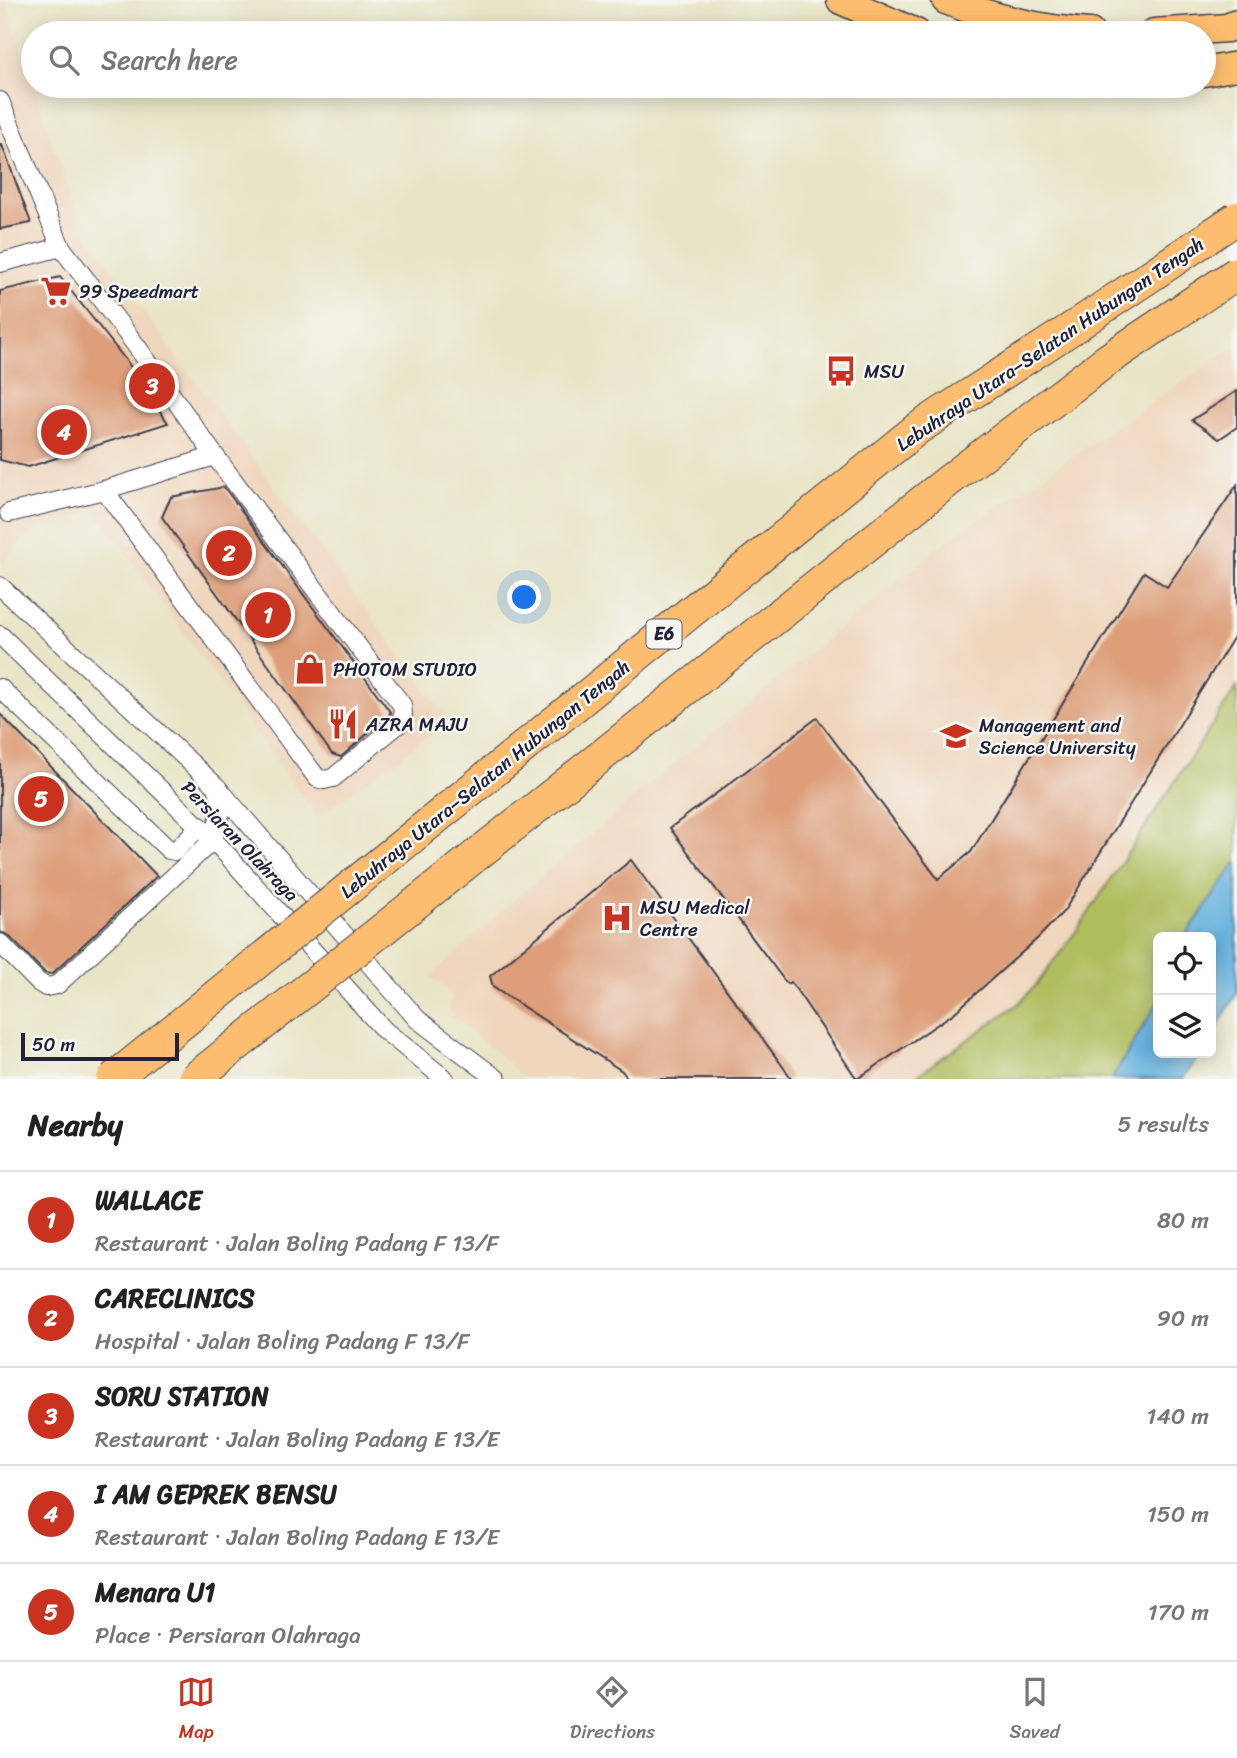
<!DOCTYPE html>
<html lang="en">
<head>
<meta charset="utf-8">
<style>
	:root { --surface:#fff; --page:#f2f2f2; --text:#222; --muted:#767676; --line:#e0e0e0; --accent:#c8321e }
	body { margin:0; font-family:Sriracha,sans-serif; background:var(--page); color:var(--text) }
	.controls { position:absolute; right:21px; bottom:21px; display:grid; overflow:hidden; border-radius:10px; box-shadow:0 4px 18px #0003 }
	.controls button { width:63px; height:63px; display:grid; place-items:center; padding:0; border:0; border-bottom:2px solid var(--line); background:var(--surface); color:var(--text); font:35px sans-serif }
	.scale { position:absolute; left:21px; bottom:18px; width:158px; box-sizing:border-box; padding-left:7px; border:4px solid #22223b; border-top:0; font-size:19px; line-height:24px; white-space:nowrap; color:#22223b; -webkit-text-stroke:5px #f6f6f2; paint-order:stroke }
	.you { position:absolute; left:525px; top:598px; width:24px; height:24px; margin:-18px; border:5px solid #fff; border-radius:50%; background:#1a73e8; box-shadow:0 0 0 10px #1a73e833 }
	.badge { display:grid; place-items:center; width:46px; height:46px; border-radius:50%; background:var(--accent); color:#fff; font-size:23px; font-weight:700 }
	.pin { position:absolute; translate:-50% -50%; border:4px solid #fff; box-shadow:0 2px 7px #0006 }
	.list { margin:0; padding:0; list-style:none }
	h2 { display:flex; justify-content:space-between; align-items:center; height:91px; margin:0; padding:0 28px; font-size:30px }
	h2 small { font-size:23px; font-weight:400; color:var(--muted) }
	.list li { display:grid; grid-template-columns:46px 1fr auto; gap:21px; align-items:center; box-sizing:border-box; height:98px; padding:0 28px; border-top:2px solid var(--line) }
	.list b { display:block; font-size:26px; white-space:nowrap }
	.list p { margin:0; font-size:23px; white-space:nowrap; color:var(--muted) }
	.list em { font-size:23px; font-style:normal; color:var(--muted) }
	.icon { flex:none; width:38px; height:38px; fill:none; stroke:currentColor; stroke-width:2; stroke-linecap:round; stroke-linejoin:round }
	.map { position:relative; flex:none; width:1237px; height:1079px; overflow:hidden }
	.search { position:absolute; background:var(--surface); box-shadow:0 4px 18px #0003; left:21px; right:21px; top:21px; height:77px; display:flex; align-items:center; gap:18px; box-sizing:border-box; padding:0 24px; border-radius:38px; color:var(--muted); font-size:26px }
	.sheet { height:581px; background:var(--surface) }
	nav { display:flex; justify-content:space-around; align-items:center; box-sizing:border-box; height:98px; border-top:2px solid var(--line); background:var(--surface); font-size:19px; color:var(--muted) }
	nav a { display:grid; justify-items:center; gap:4px }
	nav .on { color:var(--accent) }
	.map>svg:first-child { display:block }
	.built { fill:#efd6bc }
	.green { fill:#b0bd5f; stroke:#69704d; stroke-width:2 }
	.water { fill:#66b2df; stroke:#446a8d; stroke-width:2 }
	.building { fill:#dd9e79 }
	.lines { fill:none; stroke-linecap:round; stroke-linejoin:round }
	.minor-casing { stroke:#403f50; stroke-width:20 }
	.primary-casing { stroke:#403f50; stroke-width:31 }
	.minor { stroke:#fff; stroke-width:18 }
	.primary { stroke:#fcbd6f; stroke-width:28 }
	.motorway-bridge-casing { stroke:#403f50; stroke-width:34; stroke-linecap:butt }
	.motorway-bridge { stroke:#fcbd6f; stroke-width:32 }
	.labels { text-anchor:middle; dominant-baseline:central; stroke-width:5; stroke-linejoin:round; paint-order:stroke }
	.shield { fill:#f6f6f2; stroke:#626272; stroke-width:2 }
	.shield-label { font-size:18px; font-weight:bold; fill:#22223b }
	.poi-label { font-size:19px; fill:#22223b; stroke:#f6f6f2; text-anchor:start }
	.street-label { font-size:19px; fill:#22223b; stroke:#f6f6f2 }
</style>
</head>
<body>
<div class="map">
<svg width="1237" height="1079" viewBox="0 0 1237 1079">
	<rect width="100%" height="100%" fill="#f6f6f2"/>
	<filter id="ink" filterUnits="userSpaceOnUse"><feTurbulence type="fractalNoise" baseFrequency=".0143" numOctaves="2"/><feDisplacementMap in="SourceGraphic" scale="14" xChannelSelector="R" yChannelSelector="G"/><feConvolveMatrix kernelMatrix="1 2 1 2 8 2 1 2 1" color-interpolation-filters="sRGB"/></filter>
	<filter id="wash" filterUnits="userSpaceOnUse"><feTurbulence type="fractalNoise" baseFrequency=".00686" numOctaves="4" result="noise"/><feDisplacementMap in="SourceGraphic" scale="28" xChannelSelector="R" yChannelSelector="G"/><feGaussianBlur stdDeviation="1.57" result="paint"/><feColorMatrix in="noise" values="0 0 0 0 0 0 0 0 0 0 0 0 0 0 0 0 0 1.4 0 .05"/><feComposite in="paint" operator="in"/></filter>
	<g filter="url(#wash)">
		<rect width="100%" height="100%" fill="#e8e4c5"/>
		<g class="built">
			<path d="M6,3L81,228L450,722L317,817L94,509L26,536L2,564L0,562V5Z"/>
			<path d="M1237,345V687L1080,926L1036,985L1018,1004L912,1079H523L504,1059L451,1014L449,1005L454,996L430,976L524,891L649,785L946,541Z"/>
		</g>
		<path class="green" d="M1237,687V861L1185,937H1158V1002L1112,1079H912L1018,1004L1036,985L1080,926Z"/>
		<g class="water">
			<path d="M1237,861V993L1211,1038V937H1185Z"/>
			<path d="M1158,1002V1053H1201L1183,1079H1112Z"/>
		</g>
		<g id="blocks">
			<g class="building">
				<path d="M0,145H2L31,223L0,229Z"/>
				<path d="M60,277L128,363L168,423L28,467L0,460V291Z"/>
				<path d="M1237,391V427L1219,439L1192,420Z"/>
				<path d="M1237,485V632L1064,911L1038,938L954,1013L857,1079L791,982L787,984L670,828L817,718L938,879L971,852L1144,572L1167,587Z"/>
				<path d="M224,487L391,713L341,757L332,754L162,517L171,497Z"/>
				<path d="M0,714L157,876L52,974L45,973L8,935L0,932Z"/>
				<path d="M631,860L792,1079H628L622,1071L493,987L490,976Z"/>
			</g>
		</g>
	</g>
	<g filter="url(#ink)">
		<use href="#blocks" fill-opacity="0" stroke="#403f50" stroke-width="2"/>
		<g class="lines">
			<g class="minor-casing">
				<g id="minor">
					<path d="M0,101L61,247L135,344L215,456L402,705L403,714L401,722L333,778L324,780L317,778L104,490"/>
					<path d="M0,263L61,247"/>
					<path d="M9,513L104,490L215,456"/>
					<path d="M0,586L217,787L417,1019L497,1079"/>
					<path d="M0,635L220,847L384,1030L445,1079"/>
					<path d="M0,688L169,850L175,851L200,826"/>
					<path d="M0,943L38,982L46,987L57,985L213,840L221,811L218,790"/>
				</g>
			</g>
			<g class="primary-casing">
				<g id="primary">
					<path d="M841,0L916,33"/>
					<path d="M946,0C990,18 1043,30 1090,33"/>
					<path d="M1154,33L1227,28L1237,24"/>
					<path d="M1204,72L1237,66"/>
				</g>
			</g>
			<use href="#minor" class="minor"/>
			<use href="#primary" class="primary"/>
			<g class="motorway-bridge-casing">
				<g id="motorway-bridge">
					<path d="M113,1079L917,429L1077,325L1237,218"/>
					<path d="M194,1079L952,478L1107,360L1237,273"/>
				</g>
			</g>
			<use href="#motorway-bridge" class="motorway-bridge"/>
		</g>
	</g>
	<defs>
		<g id="supermarket-bare" transform="scale(2.415)"><path d="M-6-5.5h2.5l.6 2H6L4.5 2H-2.5L-4.4-4H-6ZM-1.5 3.2a1.3 1.3 0 1 0 .1 0ZM3 3.2a1.3 1.3 0 1 0 .1 0Z" fill="#c8321e" stroke="#f6f6f2" stroke-width="2.5" paint-order="stroke"/></g>
		<g id="bus-bare" transform="scale(2.415)"><path d="M-5-6H5V4H4V6H2V4H-2V6H-4V4H-5ZM-3.5-4V0h7V-4ZM-3.5 1.2v1.5H-2V1.2ZM2 1.2v1.5H3.5V1.2Z" fill="#c8321e" stroke="#f6f6f2" stroke-width="2.5" paint-order="stroke"/></g>
		<g id="shop-bare" transform="scale(2.415)"><path d="M-5-2.5h2.3a2.7 3.5 0 0 1 5.4 0H5L5.5 6h-11ZM-1.5-2.5h3a1.5 2.3 0 0 0-3 0Z" fill="#c8321e" stroke="#f6f6f2" stroke-width="2.5" paint-order="stroke"/></g>
		<g id="restaurant-bare" transform="scale(2.415)"><path d="M-5-6h1v4h1v-4h1v4h1v-4h1v5L-1.5 .5V6h-2V.5L-5-1ZM5-6V6H3V1.5H1.5Q1.5-4 5-6Z" fill="#c8321e" stroke="#f6f6f2" stroke-width="2.5" paint-order="stroke"/></g>
		<g id="university-bare" transform="scale(2.415)"><path d="M0-5L7-2L0 1L-7-2ZM-4 1L0 2.5L4 1V4Q0 6-4 4Z" fill="#c8321e" stroke="#f6f6f2" stroke-width="2.5" paint-order="stroke"/></g>
		<g id="hospital-bare" transform="scale(2.415)"><path d="M-5-5h3v3.5h4V-5h3V5h-3V1.5h-4V5h-3Z" fill="#c8321e" stroke="#f6f6f2" stroke-width="2.5" paint-order="stroke"/></g>
	</defs>
	<g fill-rule="evenodd">
		<use href="#supermarket-bare" x="56" y="291"/>
		<use href="#bus-bare" x="841" y="371"/>
		<use href="#shop-bare" x="310" y="669"/>
		<use href="#restaurant-bare" x="343" y="724"/>
		<use href="#university-bare" x="956" y="736"/>
		<use href="#hospital-bare" x="617" y="918"/>
	</g>
	<g class="labels">
		<rect class="shield" x="646.5" y="619.5" width="35" height="29" rx="5"/>
		<g class="shield-label">
			<text x="664" y="634">E6</text>
		</g>
		<g class="poi-label">
			<text x="79" y="291">99 Speedmart</text>
			<text x="864" y="371">MSU</text>
			<text x="333" y="669">PHOTOM STUDIO</text>
			<text x="366" y="724">AZRA MAJU</text>
			<text x="979" y="725">Management and<tspan x="979" dy="22">Science University</tspan></text>
			<text x="640" y="907">MSU Medical<tspan x="640" dy="22">Centre</tspan></text>
		</g>
		<g class="street-label">
			<text transform="translate(1050 344) rotate(-34)">Lebuhraya Utara–Selatan Hubungan Tengah</text>
			<text transform="translate(485 779) rotate(-39)">Lebuhraya Utara–Selatan Hubungan Tengah</text>
			<text transform="translate(240 841) rotate(46)">Persiaran Olahraga</text>
		</g>
	</g>
</svg>
<div class="controls">
<button><svg class="icon" aria-label="locate" viewBox="0 0 24 24"><circle cx="12" cy="12" r="6"/><path d="M12 2v4M12 18v4M2 12h4M18 12h4"/></svg></button>
<button><svg class="icon" aria-label="layers" viewBox="0 0 24 24"><path d="M12 4l9 5-9 5-9-5zM3 14l9 5 9-5"/></svg></button>
</div>
<div class="scale">50 m</div>
<div class="you"></div>
<div class="pin badge" style="left:268px;top:615px">1</div>
<div class="pin badge" style="left:229px;top:553px">2</div>
<div class="pin badge" style="left:152px;top:386px">3</div>
<div class="pin badge" style="left:64px;top:432px">4</div>
<div class="pin badge" style="left:41px;top:799px">5</div>
<div class="search"><svg class="icon" aria-label="search" viewBox="0 0 24 24"><circle cx="10" cy="10" r="6"/><path d="M15 15l6 6"/></svg>Search here</div>
</div>
<section class="sheet">
<h2>Nearby<small>5 results</small></h2>
<ul class="list">
<li><span class="badge">1</span><div><b>WALLACE</b><p>Restaurant · Jalan Boling Padang F 13/F</p></div><em>80 m</em></li>
<li><span class="badge">2</span><div><b>CARECLINICS</b><p>Hospital · Jalan Boling Padang F 13/F</p></div><em>90 m</em></li>
<li><span class="badge">3</span><div><b>SORU STATION</b><p>Restaurant · Jalan Boling Padang E 13/E</p></div><em>140 m</em></li>
<li><span class="badge">4</span><div><b>I AM GEPREK BENSU</b><p>Restaurant · Jalan Boling Padang E 13/E</p></div><em>150 m</em></li>
<li><span class="badge">5</span><div><b>Menara U1</b><p>Place · Persiaran Olahraga</p></div><em>170 m</em></li>
</ul>
</section>
<nav>
<a class="on"><svg class="icon" aria-label="map" viewBox="0 0 24 24"><path d="M3 6l6-2 6 2 6-2v14l-6 2-6-2-6 2zM9 4v14M15 6v14"/></svg>Map</a>
<a><svg class="icon" aria-label="directions" viewBox="0 0 24 24"><path d="M12 3l9 9-9 9-9-9zM9 14v-3h6M13 9l2 2-2 2"/></svg>Directions</a>
<a><svg class="icon" aria-label="saved" viewBox="0 0 24 24"><path d="M7 4h10v16l-5-4-5 4z"/></svg>Saved</a>
</nav>
</body>
</html>
